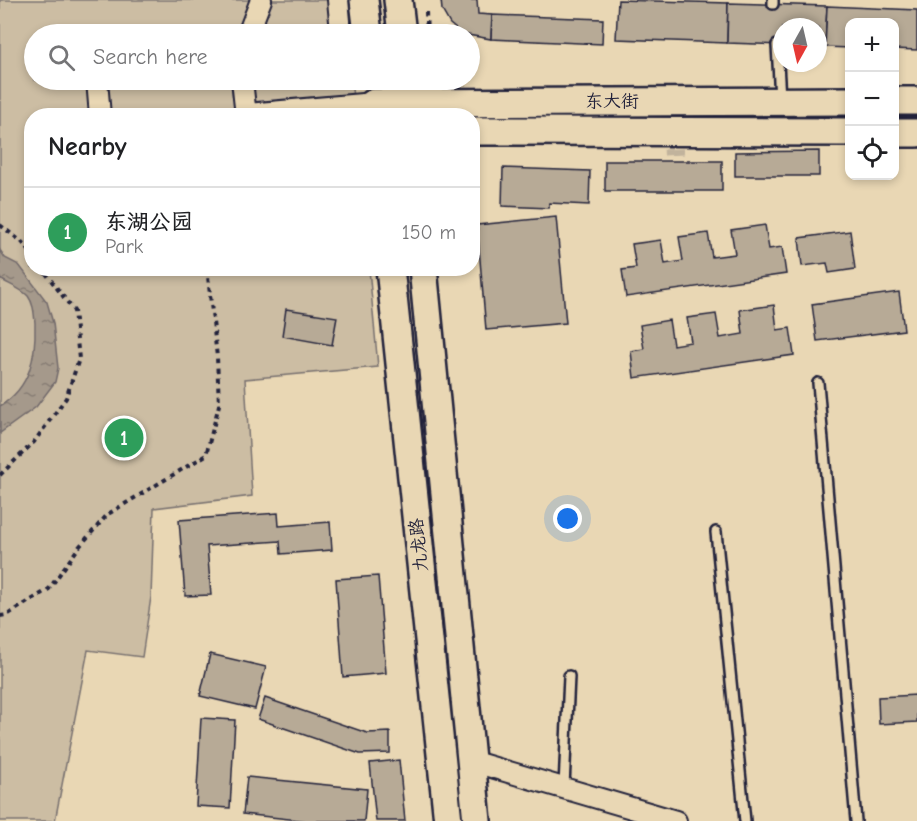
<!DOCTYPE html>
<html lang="en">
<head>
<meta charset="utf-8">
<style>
	:root { --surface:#fff; --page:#f6f6f6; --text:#202124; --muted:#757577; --line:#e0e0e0; --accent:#22223b }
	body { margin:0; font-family:"Comic Neue","LXGW WenKai TC",sans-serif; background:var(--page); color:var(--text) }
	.controls { position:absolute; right:18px; top:18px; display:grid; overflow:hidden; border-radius:12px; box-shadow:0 3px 9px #0003 }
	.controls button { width:54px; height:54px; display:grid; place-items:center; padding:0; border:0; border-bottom:2px solid var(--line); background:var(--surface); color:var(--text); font:30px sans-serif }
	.compass { position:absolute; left:773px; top:18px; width:54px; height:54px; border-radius:50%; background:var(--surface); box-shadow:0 3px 9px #0003; rotate:188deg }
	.you { position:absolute; left:568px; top:519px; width:21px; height:21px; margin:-15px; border:4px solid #fff; border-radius:50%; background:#1a73e8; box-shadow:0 0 0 9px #1a73e833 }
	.badge { display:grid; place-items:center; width:39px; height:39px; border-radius:50%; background:var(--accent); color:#fff; font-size:20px; font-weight:700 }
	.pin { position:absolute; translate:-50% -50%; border:3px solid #fff; box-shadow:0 2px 6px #0006 }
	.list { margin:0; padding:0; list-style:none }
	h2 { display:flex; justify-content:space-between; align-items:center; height:78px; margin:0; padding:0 24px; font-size:26px }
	h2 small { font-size:20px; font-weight:400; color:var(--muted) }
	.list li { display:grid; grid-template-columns:39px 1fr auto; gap:18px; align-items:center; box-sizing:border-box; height:90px; padding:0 24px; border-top:2px solid var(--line) }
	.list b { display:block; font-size:22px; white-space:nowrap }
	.list p { margin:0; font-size:20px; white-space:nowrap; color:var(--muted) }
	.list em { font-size:20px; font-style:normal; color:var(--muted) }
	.icon { flex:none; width:33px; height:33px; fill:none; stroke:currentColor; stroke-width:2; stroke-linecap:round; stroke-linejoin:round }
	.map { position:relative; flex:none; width:917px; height:821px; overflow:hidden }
	.search { position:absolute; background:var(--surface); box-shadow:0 3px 9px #0003; left:24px; top:24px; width:456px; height:66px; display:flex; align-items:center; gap:15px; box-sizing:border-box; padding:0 21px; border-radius:33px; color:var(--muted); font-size:22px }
	.panel { position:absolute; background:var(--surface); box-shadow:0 3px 9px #0003; left:24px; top:108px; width:456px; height:168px; border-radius:24px }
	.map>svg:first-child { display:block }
	.green { fill:#ccbda3; stroke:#77706f; stroke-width:1.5 }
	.water { fill:url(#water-ripples); stroke:#71696b; stroke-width:1.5 }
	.building { fill:#b7aa96; stroke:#22223b; stroke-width:1.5 }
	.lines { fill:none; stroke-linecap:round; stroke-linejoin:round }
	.street-tunnel { stroke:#c1b39c; stroke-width:20; stroke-dasharray:20 10; stroke-linecap:butt }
	.lane-casing { stroke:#22223b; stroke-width:14 }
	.street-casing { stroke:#22223b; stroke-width:24 }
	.secondary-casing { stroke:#22223b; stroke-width:32 }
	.path { stroke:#22223b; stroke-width:4; stroke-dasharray:4.5 4.5; stroke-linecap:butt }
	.lane { stroke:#e9d7b4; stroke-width:9 }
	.street { stroke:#e9d7b4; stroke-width:20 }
	.secondary { stroke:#e9d7b4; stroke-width:27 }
	.labels { text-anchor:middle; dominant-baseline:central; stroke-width:4.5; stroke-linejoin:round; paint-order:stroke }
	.street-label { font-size:18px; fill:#22223b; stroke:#e9d7b4 }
</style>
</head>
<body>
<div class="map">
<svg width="917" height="821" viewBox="0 0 917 821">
	<defs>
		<pattern id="water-ripples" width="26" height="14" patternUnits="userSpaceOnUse" patternTransform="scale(1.5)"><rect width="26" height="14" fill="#a5998b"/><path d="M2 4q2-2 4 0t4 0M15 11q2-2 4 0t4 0" fill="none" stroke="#867c73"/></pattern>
	</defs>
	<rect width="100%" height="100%" fill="#e9d7b4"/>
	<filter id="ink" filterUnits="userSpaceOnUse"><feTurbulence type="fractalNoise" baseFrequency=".0167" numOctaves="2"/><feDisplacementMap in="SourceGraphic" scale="12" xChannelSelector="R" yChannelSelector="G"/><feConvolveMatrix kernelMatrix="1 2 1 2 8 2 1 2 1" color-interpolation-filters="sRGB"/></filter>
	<g filter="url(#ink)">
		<path class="green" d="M0,0H343L346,34H34V80H351L355,115L32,116V268L369,269L378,367L245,379L252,496L154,508L151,597L142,657L88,650L55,821H0Z"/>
		<path class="water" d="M0,250L5,258L19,265L47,302L53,323L58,368L55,382L36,407L0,433V406C31,387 36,356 35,323C34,314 34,304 28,296C22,289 8,284 0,279Z"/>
		<g class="building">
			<path d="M441,0H477L478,14L492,15L491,39L462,34L450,24L442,10Z"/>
			<path d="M618,0L728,3L727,43L616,39Z"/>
			<path d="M728,3L827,6L825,47L818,46V27H782V45L727,43Z"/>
			<path d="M827,6L917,10V50L894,49V22H850V48L825,47Z"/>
			<path d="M492,15L603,19L602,44L491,39Z"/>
			<path d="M819,151V176H735V152Z"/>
			<rect x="605" y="161" width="117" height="30"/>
			<path d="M503,168L590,171L589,205L549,203V208L502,206Z"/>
			<path d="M556,217L566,323L486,330L477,225Z"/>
			<path d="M765,225L769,249L782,247L786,274L626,297L622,270L636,268L632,244L661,240L665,264L683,261L679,237L708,233L712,257L735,254L731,230Z"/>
			<path d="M850,231L855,269L829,273L827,263L802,266L799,238Z"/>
			<path d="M899,292L904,330L817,341L812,304Z"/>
			<path d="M774,305L777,330L790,328L794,355L634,378L631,351L644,349L640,325L669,320L673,345L691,342L687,318L716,314L720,338L743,334L740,310Z"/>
			<path d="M286,309L337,317L332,345L282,336Z"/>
			<path d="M278,513L279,526L330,522L332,550L281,554L280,541L207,546L211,595L185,596L179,520Z"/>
			<path d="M378,576L386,673L343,677L336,579Z"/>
			<path d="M210,654L266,667L255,709L200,696Z"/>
			<path d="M917,695V722L879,724L878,697Z"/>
			<path d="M265,698L367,733L390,732V753L360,754L258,719Z"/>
			<path d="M201,718L235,720L230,808L196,806Z"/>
			<path d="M399,760L405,821H376L370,763Z"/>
			<path d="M247,777L367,789L364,821H308L243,814Z"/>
		</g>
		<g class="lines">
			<g class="street-tunnel">
				<path d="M432,80L436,116"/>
				<path d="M538,118L850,117"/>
				<path d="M894,118H917"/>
				<path d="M672,119L674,155"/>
			</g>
			<g class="lane-casing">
				<g id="lane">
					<path d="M773,0V4"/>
					<path d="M777,45L780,99"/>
					<path d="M818,383L856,821"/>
					<path d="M716,532L745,821"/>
					<path d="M564,787L569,676"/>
				</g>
			</g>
			<g class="street-casing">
				<g id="street">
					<path d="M338,0L340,21"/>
					<path d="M248,34L261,0"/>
					<path d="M97,80L100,116"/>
					<path d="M242,80L246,116"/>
					<path d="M246,114L374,103"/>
					<path d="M471,761L676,821"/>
				</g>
			</g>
			<g class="secondary-casing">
				<g id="secondary">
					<path d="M364,0L368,34"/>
					<path d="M398,0L402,34"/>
					<path d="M894,101H917"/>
					<path d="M374,103L850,101"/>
					<path d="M472,131L850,132"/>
					<path d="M894,133H917"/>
					<path d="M390,268L448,821"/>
					<path d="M423,268L477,821"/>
				</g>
			</g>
			<g class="path">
				<path d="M426,12L427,34"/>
				<path d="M0,225L22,242L32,254"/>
				<path d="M0,475L34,442L66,398L79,359L74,311L42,268"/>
				<path d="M0,616L7,615L49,589L79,547L108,514L206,455L219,405L217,357L207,268"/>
			</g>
			<use href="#lane" class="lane"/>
			<use href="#street" class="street"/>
			<use href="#secondary" class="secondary"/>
		</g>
	</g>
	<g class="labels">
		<g class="street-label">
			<text x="612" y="101">东大街</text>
			<text transform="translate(419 545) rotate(-96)">九龙路</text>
		</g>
	</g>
</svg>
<div class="controls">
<button>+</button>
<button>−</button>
<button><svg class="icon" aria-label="locate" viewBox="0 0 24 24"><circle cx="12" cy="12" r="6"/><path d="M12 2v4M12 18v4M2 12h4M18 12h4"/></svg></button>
</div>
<svg class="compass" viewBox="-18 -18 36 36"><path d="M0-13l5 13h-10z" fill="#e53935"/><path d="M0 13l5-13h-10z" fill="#757577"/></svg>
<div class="you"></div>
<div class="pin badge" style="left:124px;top:438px;background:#2e9e5b">1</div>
<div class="search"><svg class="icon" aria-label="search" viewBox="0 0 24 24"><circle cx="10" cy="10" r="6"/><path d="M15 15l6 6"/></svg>Search here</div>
<section class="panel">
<h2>Nearby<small></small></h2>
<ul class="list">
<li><span class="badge" style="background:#2e9e5b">1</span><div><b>东湖公园</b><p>Park</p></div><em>150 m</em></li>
</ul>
</section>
</div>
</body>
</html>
